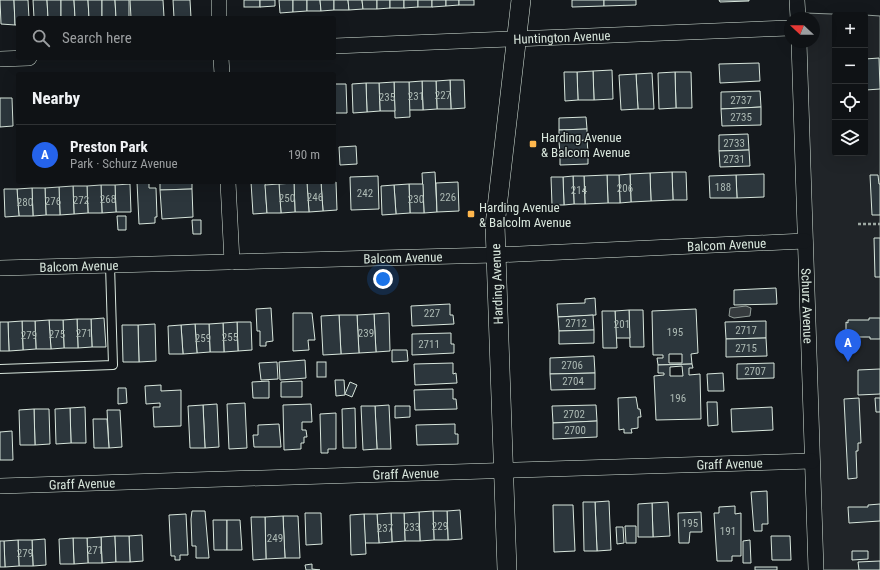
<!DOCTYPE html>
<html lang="en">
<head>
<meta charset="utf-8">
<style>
	:root { --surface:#0f1215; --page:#1d2022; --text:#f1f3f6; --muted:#9b9ea0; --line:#2f3234; --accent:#2563eb }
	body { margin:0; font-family:"Roboto Condensed",sans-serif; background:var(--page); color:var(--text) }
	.controls { position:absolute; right:12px; top:12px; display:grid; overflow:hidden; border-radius:4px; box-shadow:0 4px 16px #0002 }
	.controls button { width:36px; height:36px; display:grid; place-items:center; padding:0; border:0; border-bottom:1px solid var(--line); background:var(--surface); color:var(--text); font:20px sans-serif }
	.compass { position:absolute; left:784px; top:12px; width:36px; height:36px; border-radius:50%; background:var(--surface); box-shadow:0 4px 16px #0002; rotate:292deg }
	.you { position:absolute; left:383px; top:279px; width:14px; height:14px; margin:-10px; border:3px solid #fff; border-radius:50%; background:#1a73e8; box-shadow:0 0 0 6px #1a73e833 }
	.badge { display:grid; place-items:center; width:26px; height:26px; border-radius:50%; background:var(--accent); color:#fff; font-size:13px; font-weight:700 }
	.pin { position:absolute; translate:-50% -33px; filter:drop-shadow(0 1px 2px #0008) }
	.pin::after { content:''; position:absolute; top:21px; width:14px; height:12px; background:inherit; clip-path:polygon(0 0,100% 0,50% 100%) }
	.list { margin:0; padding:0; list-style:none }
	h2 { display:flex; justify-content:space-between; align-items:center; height:52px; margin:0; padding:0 16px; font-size:17px }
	h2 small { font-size:13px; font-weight:400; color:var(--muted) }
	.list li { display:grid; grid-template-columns:26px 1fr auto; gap:12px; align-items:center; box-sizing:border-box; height:60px; padding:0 16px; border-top:1px solid var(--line) }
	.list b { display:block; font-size:15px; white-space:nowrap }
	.list p { margin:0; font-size:13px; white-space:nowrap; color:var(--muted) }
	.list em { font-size:13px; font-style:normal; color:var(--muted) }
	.icon { flex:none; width:22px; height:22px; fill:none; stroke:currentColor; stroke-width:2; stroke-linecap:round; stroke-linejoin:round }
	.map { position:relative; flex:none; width:880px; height:570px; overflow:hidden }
	.search { position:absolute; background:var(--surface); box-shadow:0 4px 16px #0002; left:16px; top:16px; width:320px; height:44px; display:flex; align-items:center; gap:10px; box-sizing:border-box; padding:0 14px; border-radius:4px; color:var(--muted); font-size:15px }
	.panel { position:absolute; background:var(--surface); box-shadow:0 4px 16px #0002; left:16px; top:72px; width:320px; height:112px; border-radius:4px }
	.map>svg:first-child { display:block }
	.green { fill:#202428; stroke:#939e99 }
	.water { fill:#363b3e; stroke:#939e99 }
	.building { fill:#2c363c; stroke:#d8e6dc; fill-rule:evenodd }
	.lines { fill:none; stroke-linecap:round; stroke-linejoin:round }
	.service-casing { stroke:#d8e6dc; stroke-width:10 }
	.minor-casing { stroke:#d8e6dc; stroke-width:16 }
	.tertiary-casing { stroke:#d8e6dc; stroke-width:20 }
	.path { stroke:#9da8a2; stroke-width:2.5; stroke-dasharray:3 2; stroke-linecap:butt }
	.service { stroke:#14181c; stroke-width:8 }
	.minor { stroke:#14181c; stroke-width:15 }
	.tertiary { stroke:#14181c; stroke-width:19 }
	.poi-dot { fill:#ffb74d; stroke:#14181c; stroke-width:1.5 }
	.labels { text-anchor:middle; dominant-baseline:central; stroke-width:3; stroke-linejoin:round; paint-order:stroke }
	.number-label { font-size:11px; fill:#adbab4 }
	.street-label { font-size:13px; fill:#d8e6dc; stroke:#14181c }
	.poi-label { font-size:13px; fill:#d8e6dc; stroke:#14181c; text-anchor:start }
</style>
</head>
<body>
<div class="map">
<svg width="880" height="570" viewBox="0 0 880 570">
	<rect width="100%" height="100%" fill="#14181c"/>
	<path class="green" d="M805,13L859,15H835V153H865V15L880,16V570H822L806,42H814V18H805Z"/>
	<path class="water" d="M746,306L751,308L750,316L734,318L729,316L730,308Z"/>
	<g class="building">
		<path d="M0,0H14L15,25L1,24Z"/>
		<path d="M14,0H28L29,18H18V25H15Z"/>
		<path d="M33,0H47L48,18H34Z"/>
		<path d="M47,0H61V18H48Z"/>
		<path d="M61,0H74L75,18H61Z"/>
		<path d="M74,0H88L89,18H75Z"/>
		<path d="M88,0H102V18H89Z"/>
		<path d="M102,0H115L116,18H102Z"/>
		<path d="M115,0H129V18H116Z"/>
		<path d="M130,0H163L164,17L131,18Z"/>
		<path d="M173,0H190L191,18H174Z"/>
		<rect x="244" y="0" width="16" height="7"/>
		<path d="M260,0H275V6L260,7Z"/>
		<path d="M279,0H293V12L280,13Z"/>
		<path d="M293,0H307V11L293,12Z"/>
		<path d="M307,0H320L321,11H307Z"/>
		<path d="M320,0H334V10L321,11Z"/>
		<path d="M334,0H348L349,10H334Z"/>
		<path d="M348,0H362L363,9L349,10Z"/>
		<path d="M362,0H377V9H363Z"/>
		<path d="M377,0H390V8L377,9Z"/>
		<rect x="390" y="0" width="14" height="8"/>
		<path d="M404,0H418V7L404,8Z"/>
		<rect x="418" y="0" width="14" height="7"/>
		<path d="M432,0H446V6L432,7Z"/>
		<path d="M446,0H459V5L446,6Z"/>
		<rect x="459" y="0" width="15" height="5"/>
		<path d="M572,0H604V6L572,7Z"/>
		<path d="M604,0H636V5L604,6Z"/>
		<path d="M719,0H749V1L720,2Z"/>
		<path d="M865,55V59L879,58L880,89L866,90Z"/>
		<path d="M759,63L760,81L720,83L719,64Z"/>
		<path d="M612,70L613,99L594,100L593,71Z"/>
		<path d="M593,71L594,100H578L577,72Z"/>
		<path d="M564,72H577L578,100L565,101Z"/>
		<path d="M675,72H691L692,108H676Z"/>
		<path d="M675,72L676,108L659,109L658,73Z"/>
		<path d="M652,73L654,109H638L636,74Z"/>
		<path d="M636,74L638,109L621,110L619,75Z"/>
		<path d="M450,80H464L465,108L451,109Z"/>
		<path d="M450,80L451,109H437L436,81Z"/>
		<path d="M422,81H436L437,109L423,110Z"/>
		<path d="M422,81L423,110H409V82Z"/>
		<path d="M394,82H409L410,117L395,118Z"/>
		<path d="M394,82L395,111H380L379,83Z"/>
		<path d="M366,83H379L380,111L367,112Z"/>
		<path d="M366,83L367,112L353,113L352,84Z"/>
		<path d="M334,84H346L347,113H334Z"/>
		<path d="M760,91L761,107L721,109V92Z"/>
		<path d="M0,98H12L13,126L0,127Z"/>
		<path d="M761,107V125L722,126L721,109Z"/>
		<path d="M586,117L587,129L559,130V118Z"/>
		<path d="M587,129V140L559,142V130Z"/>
		<path d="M748,134L749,150L719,151V135Z"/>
		<path d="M587,140L588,152L560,153L559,142Z"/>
		<path d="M356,146L357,164L340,165L339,147Z"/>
		<path d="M749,150L750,166L720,167L719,151Z"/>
		<path d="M588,152V164L560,165V153Z"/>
		<path d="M435,172L437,212L424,213L422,173Z"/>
		<path d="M672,172H686L687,200H673Z"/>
		<path d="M672,172L673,200L651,201L650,173Z"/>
		<path d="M650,173L651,201L631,202L630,174Z"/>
		<path d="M630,174L631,202L620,203L619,175Z"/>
		<path d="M764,174V197L737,198L736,175Z"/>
		<path d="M607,175H619L620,203H608Z"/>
		<path d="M607,175L608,203L585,204L584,176Z"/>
		<path d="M736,175L737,198H710L709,176Z"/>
		<path d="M870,175H878L879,184H880V215H872Z"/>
		<path d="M378,176L379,209L351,210L350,177Z"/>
		<path d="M573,176H584L585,204H574Z"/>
		<path d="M573,176L574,204L564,205L563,177Z"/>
		<path d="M551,177H563L564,205H552Z"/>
		<path d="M137,182H149V188H156L157,217H155V223L139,224Z"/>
		<path d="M160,182H192V189L160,190Z"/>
		<path d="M251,182H265L267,213L253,214Z"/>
		<path d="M321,182H336L337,210L323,211Z"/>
		<path d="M321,182L323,211L309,212L307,183Z"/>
		<path d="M458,182L459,211L437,212L436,183Z"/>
		<path d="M294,183H307L309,212H295Z"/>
		<path d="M294,183L295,212L281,213L279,184Z"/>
		<path d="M130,184L131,212H116L115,185Z"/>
		<path d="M279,184L281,213H267L265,185Z"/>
		<path d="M409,184H423L424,213H410Z"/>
		<path d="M409,184L410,213L396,214L394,185Z"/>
		<path d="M101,185H115L116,212L102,213Z"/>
		<path d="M101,185L102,213H88L87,186Z"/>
		<path d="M394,185L396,214L382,215L381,186Z"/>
		<path d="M73,186H87L88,213L74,214Z"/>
		<path d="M73,186L74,214L60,215L59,187Z"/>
		<path d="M59,187L60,215H46L45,188Z"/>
		<path d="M32,188H45L46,215L33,216Z"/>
		<path d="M32,188L33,216H19L17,189Z"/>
		<path d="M4,189H17L19,216L5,217Z"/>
		<path d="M192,189L193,217L162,219L160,190Z"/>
		<path d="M117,216H126V230H118Z"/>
		<path d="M192,220H201V234H193Z"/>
		<path d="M874,238H880V277H875Z"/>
		<path d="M776,288L777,304L734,305V290Z"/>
		<path d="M595,298L596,315L558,317L557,304L585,303V299Z"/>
		<path d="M450,304V315H453L454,324L412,326L411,306Z"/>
		<path d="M271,308L273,341L266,342V346H260V331H257L256,309Z"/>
		<path d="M696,309L698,353L691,354L692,364L658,365L657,358H663V355H653L652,311ZM669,354H682V363H669Z"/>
		<path d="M629,310H643L644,347H630Z"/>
		<path d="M629,310L630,338H616L615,311Z"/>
		<path d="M602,311H615L617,348H603Z"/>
		<path d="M293,313H312L315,340H308L309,350L293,351Z"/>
		<path d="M389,313L390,351L376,352L374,314Z"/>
		<path d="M374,314L376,352L359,353L357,315Z"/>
		<path d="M339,315H357L359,353L341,354Z"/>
		<path d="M339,315L341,354L323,355L321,316Z"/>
		<path d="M593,315L594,330L559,331L558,317Z"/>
		<path d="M104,318L106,347H92L91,319Z"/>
		<path d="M869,318H880V339H870V337H849V335H846V322L848,323V320H869Z"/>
		<path d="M77,319H91L92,347L78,348Z"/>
		<path d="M77,319L78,348H64L63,320Z"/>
		<path d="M49,320H63L64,348L51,349Z"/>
		<path d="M49,320L51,349H36L35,321Z"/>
		<path d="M22,321H35L36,349L23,350Z"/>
		<path d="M22,321L23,350L9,351L8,322Z"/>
		<path d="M766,321V338L726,339L725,322Z"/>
		<path d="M0,322H8L9,351H0Z"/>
		<path d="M237,322H251L252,350L238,351Z"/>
		<path d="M237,322L238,351L224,352L223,323Z"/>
		<path d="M223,323L224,352H210L209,324Z"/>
		<path d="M155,324L156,361L139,362L138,325Z"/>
		<path d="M195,324H209L210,352L197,353Z"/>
		<path d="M195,324L197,353L183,354L181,325Z"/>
		<path d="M122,325H138L139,362H123Z"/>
		<path d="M181,325L183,354H169L168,326Z"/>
		<path d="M594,330V343L559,344V331Z"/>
		<path d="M451,333V344H454V353L412,355V334Z"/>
		<path d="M766,338L767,356L726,357V339Z"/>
		<path d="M392,350H407L408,361L392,362Z"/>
		<path d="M594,356L595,373L550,374V358Z"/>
		<path d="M305,360L306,378L280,380L279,362Z"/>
		<path d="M277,362L278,379L261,380L259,363Z"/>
		<rect x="317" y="362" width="9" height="15"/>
		<path d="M453,363V374L456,373L457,383L415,385L414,364Z"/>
		<path d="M774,363V378L737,379V364Z"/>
		<path d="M692,364L693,368H689V375L700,374L701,419L656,420L654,376L664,375V373H658V365ZM682,366L683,376H670V367Z"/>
		<path d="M880,369V394L858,395V370Z"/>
		<path d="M595,373V389L551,390L550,374Z"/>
		<path d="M723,373L724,391H708L707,374Z"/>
		<path d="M335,380H344L345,395L336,396Z"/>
		<path d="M269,381V398H253L252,382Z"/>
		<path d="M302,381V397H281V382Z"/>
		<path d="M350,382L357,385L352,397L345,394Z"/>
		<path d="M161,385V391L181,390V426L154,427L153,407H160V403L146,404L145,386Z"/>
		<path d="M118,388H126L127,403L118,404Z"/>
		<path d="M453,389V399H456L457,409L415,410L414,390Z"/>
		<path d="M636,397L638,409H640L641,417H638V428L631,429L632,433H624V429L619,430L618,398Z"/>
		<path d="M859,398L861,443H858V451H856L857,478L848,479L844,399Z"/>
		<path d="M875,398H880V412H876Z"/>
		<path d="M707,402H717L718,425L708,426Z"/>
		<path d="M245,403L247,448L229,449L227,404Z"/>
		<path d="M217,404L219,447L205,448L203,405Z"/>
		<path d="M311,404L312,422H302V430H306L307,437H304V443H301V449L284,450L283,405Z"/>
		<path d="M203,405L205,448H190L188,406Z"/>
		<path d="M389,405L391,449H377L375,406Z"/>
		<path d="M596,405L597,421L553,423L552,406Z"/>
		<path d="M361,406H375L377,449L363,450Z"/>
		<path d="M395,406H410V417L395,418Z"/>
		<path d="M85,407L86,443H71L70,408Z"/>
		<path d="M772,407L773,430L732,432L731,409Z"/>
		<path d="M70,408L71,443L56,444L55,409Z"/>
		<path d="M355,408L356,448H343L342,409Z"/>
		<path d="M34,409H49L50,444L35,445Z"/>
		<path d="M34,409L35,445H20L19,410Z"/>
		<path d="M107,410H120L122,447L109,448Z"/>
		<path d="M336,413V449H328V453H321L320,414Z"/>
		<path d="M93,419H107L109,448H94Z"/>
		<path d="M597,421V437L553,439V423Z"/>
		<path d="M279,424L281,447H254L253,435H258V425Z"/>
		<path d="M455,424V434H458V444L417,445L416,425Z"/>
		<path d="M12,431L13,460H0V432Z"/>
		<path d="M767,491L768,524H762V531H754L751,492Z"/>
		<path d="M609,501L611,550L597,551L595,502Z"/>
		<path d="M583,502H595L597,551H584Z"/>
		<path d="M668,502L670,536L653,537L652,503Z"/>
		<path d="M652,503L653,537H638V504Z"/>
		<path d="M880,504V521L849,523L848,507H868V505Z"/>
		<path d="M553,505H573L575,551L554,552Z"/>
		<path d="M735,506V514L741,513V556H732V561H717L714,513H719V507Z"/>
		<path d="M460,510L462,539L448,540L447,511Z"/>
		<path d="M192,511H205L209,558H196V546H192L191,519Z"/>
		<path d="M433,511H447L448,540H434Z"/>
		<path d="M433,511L434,540L420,541L419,512Z"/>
		<path d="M419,512L420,541H405L404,513Z"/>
		<path d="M701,512L702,532H690L689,543H679L678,513Z"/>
		<path d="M305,513H321L322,544L306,545Z"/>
		<path d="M391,513H404L405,541L392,542Z"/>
		<path d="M391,513L392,542L379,543L377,514Z"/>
		<path d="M186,514L188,555H180V560H175V556H171L169,515Z"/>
		<path d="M364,514H377L379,543H365Z"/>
		<path d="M364,514L366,554L351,555L350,515Z"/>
		<path d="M283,516H298L300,558H285Z"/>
		<path d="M283,516L285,558L266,559L265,517Z"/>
		<path d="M251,517H265L266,559L253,560Z"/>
		<path d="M213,520H227V550H214Z"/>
		<path d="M227,520H240L242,550H227Z"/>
		<path d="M625,526H636V543H626Z"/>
		<path d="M616,527H623L624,543L617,544Z"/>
		<path d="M142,535L143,561L130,562L129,536Z"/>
		<path d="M115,536L116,562L102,563L101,537Z"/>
		<path d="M115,536H129L130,562H116Z"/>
		<path d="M771,536H790L791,560H772Z"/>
		<path d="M101,537L102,563H88L87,538Z"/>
		<path d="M73,538H87L88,563L74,564Z"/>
		<path d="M73,538L74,564H60L59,539Z"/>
		<path d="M45,539L46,565L33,566L32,540Z"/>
		<path d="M18,540H32L33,566H19Z"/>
		<path d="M18,540L19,566L5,567L4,541Z"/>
		<path d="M750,540L751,563H743V541Z"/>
		<path d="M0,541H4L5,567H0Z"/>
		<path d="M852,551H868V559L852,560Z"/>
		<path d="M880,561V570H859L858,562Z"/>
		<path d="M312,564V569L320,570H306L305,565Z"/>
		<rect x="755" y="567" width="22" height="3"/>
	</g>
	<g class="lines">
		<g class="service-casing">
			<path id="service" d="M0,369L113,365L110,265"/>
		</g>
		<g class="minor-casing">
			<g id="minor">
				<path d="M219,0V18"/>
				<path d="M797,0L798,18"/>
				<path id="s1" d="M799,42L816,570"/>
				<path id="s2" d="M334,46L790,28"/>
				<path d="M221,58L222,74"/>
				<path d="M0,59L29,58"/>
				<path d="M228,182L232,262"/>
				<path id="s3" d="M0,268L495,255L805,241"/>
				<path id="s4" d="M0,486L812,461"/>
			</g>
		</g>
		<g class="tertiary-casing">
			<path id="tertiary" d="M507,570L495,225L521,0"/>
		</g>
		<path class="path" d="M858,224H880"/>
		<use href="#service" class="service"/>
		<use href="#minor" class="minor"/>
		<use href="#tertiary" class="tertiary"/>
	</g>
	<g class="poi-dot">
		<rect x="529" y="140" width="8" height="8" rx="2"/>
		<rect x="467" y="210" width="8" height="8" rx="2"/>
	</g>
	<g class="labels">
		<g class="number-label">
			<text x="443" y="95">227</text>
			<text x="416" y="96">231</text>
			<text x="387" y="97">235</text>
			<text x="741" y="100">2737</text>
			<text x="741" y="117">2735</text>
			<text x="734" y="143">2733</text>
			<text x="734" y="159">2731</text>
			<text x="723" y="187">188</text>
			<text x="625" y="188">206</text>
			<text x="579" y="190">214</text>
			<text x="365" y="193">242</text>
			<text x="315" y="197">246</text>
			<text x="448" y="197">226</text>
			<text x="287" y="198">250</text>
			<text x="108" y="199">268</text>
			<text x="416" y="199">230</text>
			<text x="81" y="200">272</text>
			<text x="53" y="201">276</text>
			<text x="25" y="202">280</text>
			<text x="432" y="313">227</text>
			<text x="576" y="323">2712</text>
			<text x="622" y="324">201</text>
			<text x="746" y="330">2717</text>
			<text x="675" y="332">195</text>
			<text x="84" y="333">271</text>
			<text x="366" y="333">239</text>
			<text x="57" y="334">275</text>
			<text x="29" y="335">279</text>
			<text x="230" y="337">255</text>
			<text x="203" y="338">259</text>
			<text x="429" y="344">2711</text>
			<text x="746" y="348">2715</text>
			<text x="572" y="365">2706</text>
			<text x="755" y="371">2707</text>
			<text x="573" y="381">2704</text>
			<text x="678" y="398">196</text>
			<text x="574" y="414">2702</text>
			<text x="575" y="430">2700</text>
			<text x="690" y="523">195</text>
			<text x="440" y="526">229</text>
			<text x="412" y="527">233</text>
			<text x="385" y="528">237</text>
			<text x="728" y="531">191</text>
			<text x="275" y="538">249</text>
			<text x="95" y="550">271</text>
			<text x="25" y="553">279</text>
		</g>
		<g class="street-label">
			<text stroke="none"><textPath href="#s2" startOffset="228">Huntington Avenue</textPath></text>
			<text stroke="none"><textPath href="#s3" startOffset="727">Balcom Avenue</textPath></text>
			<text stroke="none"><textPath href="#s3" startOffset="403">Balcom Avenue</textPath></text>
			<text stroke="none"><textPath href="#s3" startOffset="79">Balcom Avenue</textPath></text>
			<text transform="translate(497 284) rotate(-92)">Harding Avenue</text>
			<text stroke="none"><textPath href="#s1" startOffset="264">Schurz Avenue</textPath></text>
			<text stroke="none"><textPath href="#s4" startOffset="730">Graff Avenue</textPath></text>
			<text stroke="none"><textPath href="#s4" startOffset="406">Graff Avenue</textPath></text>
			<text stroke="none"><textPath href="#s4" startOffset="82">Graff Avenue</textPath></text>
		</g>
		<g class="poi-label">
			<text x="541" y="137">Harding Avenue<tspan x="541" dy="15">&amp; Balcom Avenue</tspan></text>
			<text x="479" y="207">Harding Avenue<tspan x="479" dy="15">&amp; Balcolm Avenue</tspan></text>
		</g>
	</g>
</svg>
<div class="controls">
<button>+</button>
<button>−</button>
<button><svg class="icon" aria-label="locate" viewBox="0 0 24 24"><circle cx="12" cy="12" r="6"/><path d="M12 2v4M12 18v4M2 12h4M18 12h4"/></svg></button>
<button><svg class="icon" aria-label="layers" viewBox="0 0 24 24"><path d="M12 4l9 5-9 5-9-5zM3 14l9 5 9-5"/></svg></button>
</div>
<svg class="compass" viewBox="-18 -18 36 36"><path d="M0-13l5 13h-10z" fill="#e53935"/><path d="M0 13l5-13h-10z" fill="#9b9ea0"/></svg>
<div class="you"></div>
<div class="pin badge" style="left:848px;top:362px">A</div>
<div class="search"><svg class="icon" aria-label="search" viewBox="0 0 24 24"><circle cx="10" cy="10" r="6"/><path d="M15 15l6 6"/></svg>Search here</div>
<section class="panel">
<h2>Nearby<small></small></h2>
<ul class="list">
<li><span class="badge">A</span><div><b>Preston Park</b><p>Park · Schurz Avenue</p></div><em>190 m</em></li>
</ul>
</section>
</div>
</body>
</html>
